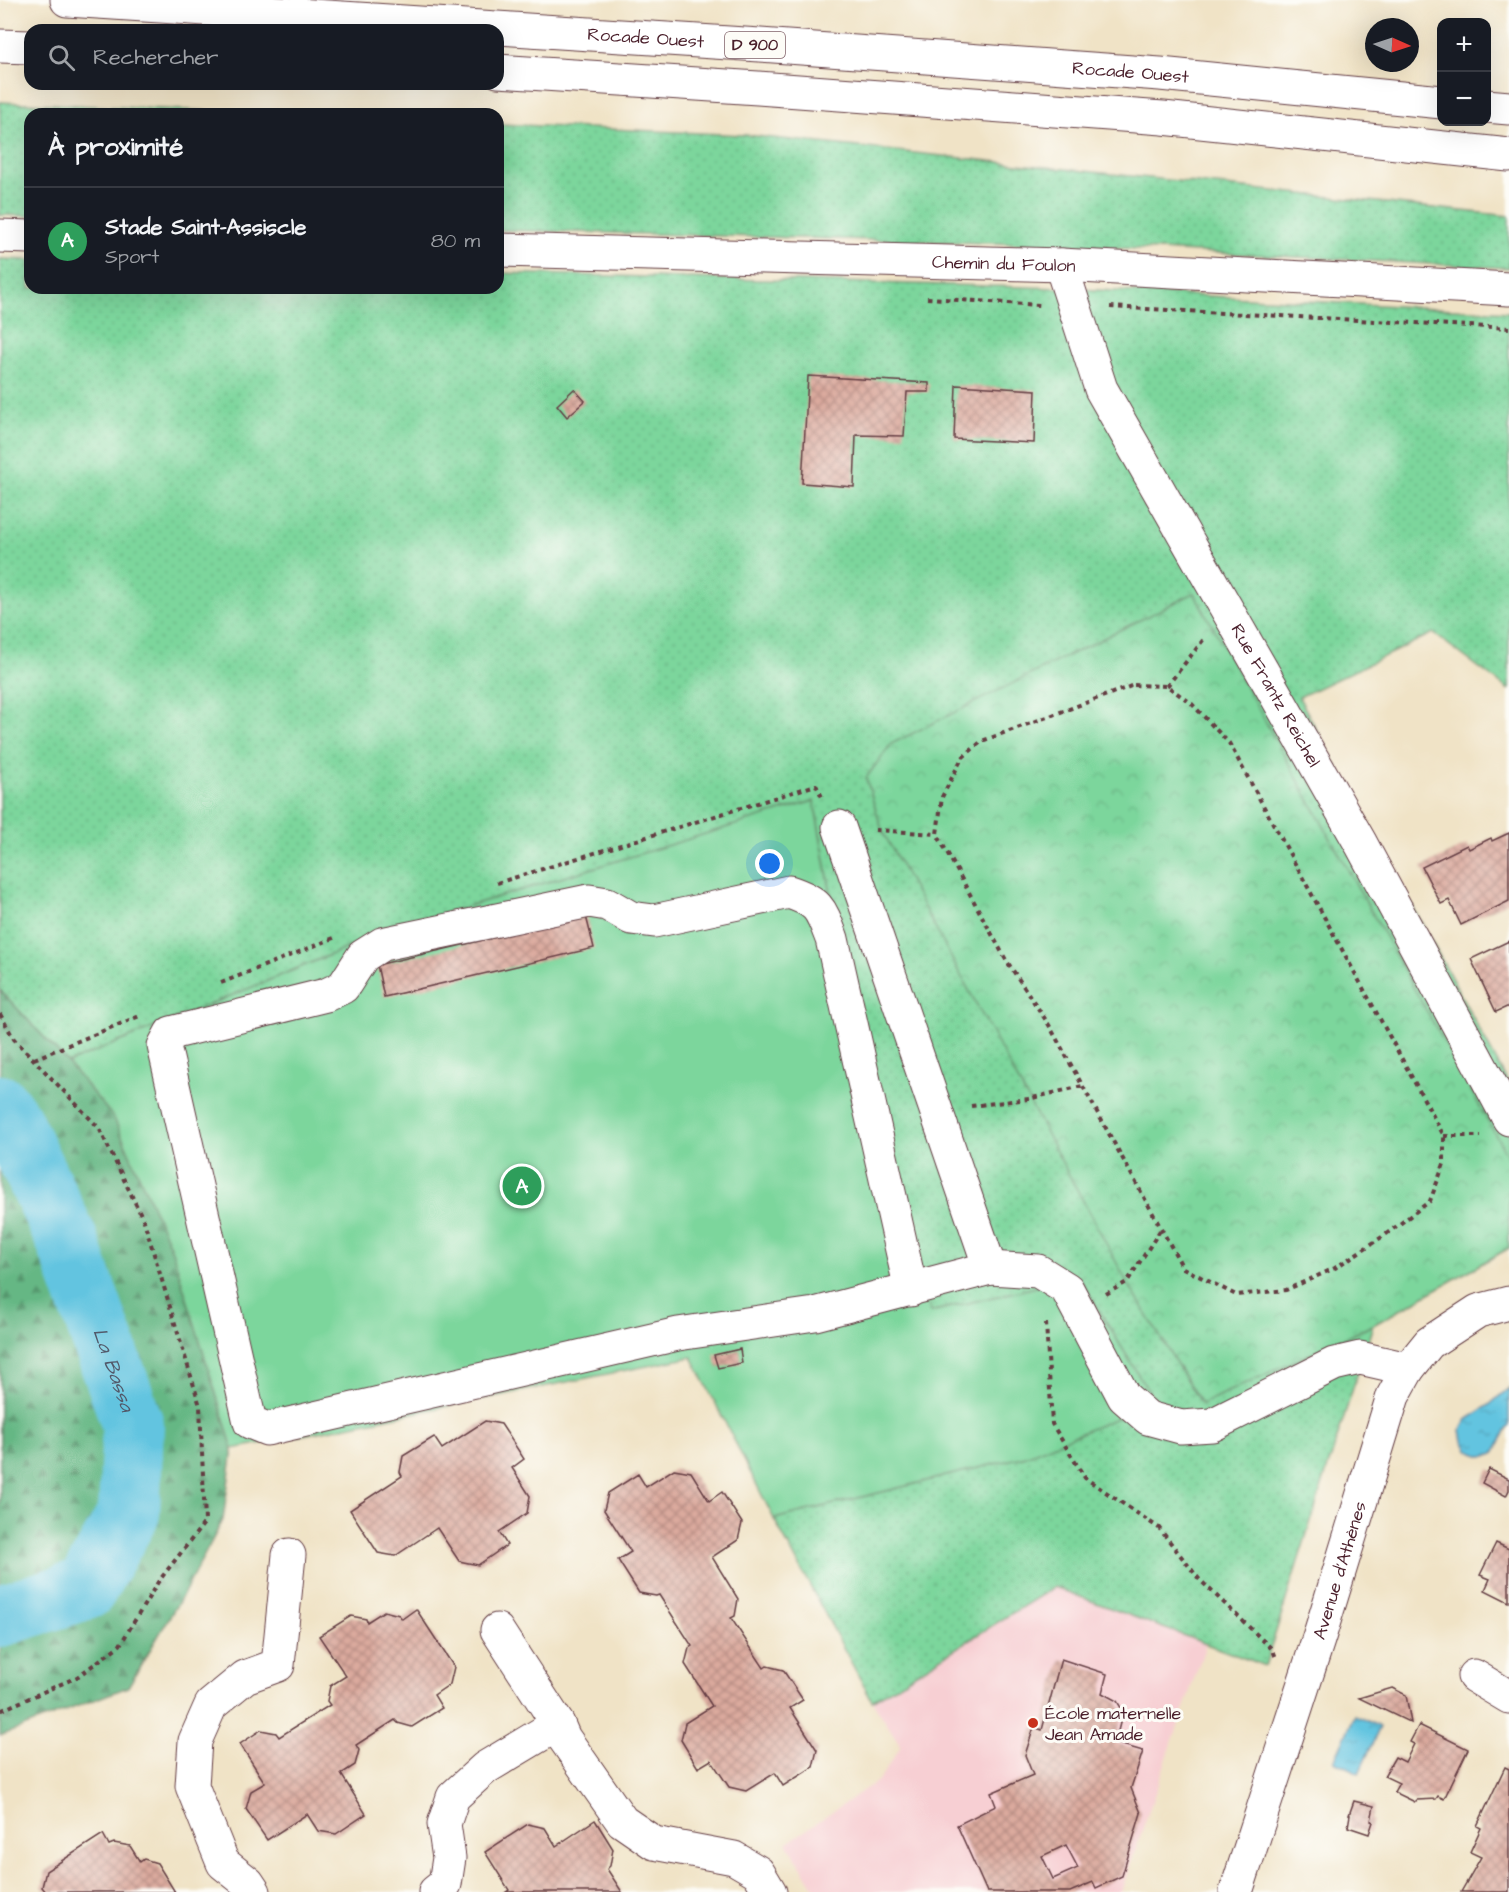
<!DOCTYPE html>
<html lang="fr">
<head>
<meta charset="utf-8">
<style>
	:root { --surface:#171b24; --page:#242831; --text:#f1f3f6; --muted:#9ea1a6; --line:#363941; --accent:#c8321e }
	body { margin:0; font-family:"Architects Daughter",sans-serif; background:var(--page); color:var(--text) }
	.controls { position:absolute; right:18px; top:18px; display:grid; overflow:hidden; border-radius:12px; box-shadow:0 6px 24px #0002 }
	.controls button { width:54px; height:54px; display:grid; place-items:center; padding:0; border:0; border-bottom:2px solid var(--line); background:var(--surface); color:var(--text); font:30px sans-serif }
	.compass { position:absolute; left:1365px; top:18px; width:54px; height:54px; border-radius:50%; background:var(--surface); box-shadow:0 6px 24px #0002; rotate:93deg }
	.you { position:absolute; left:770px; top:864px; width:21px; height:21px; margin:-15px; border:4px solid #fff; border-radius:50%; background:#1a73e8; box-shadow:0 0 0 9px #1a73e833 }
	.badge { display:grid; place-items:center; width:39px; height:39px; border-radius:50%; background:var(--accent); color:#fff; font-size:20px; font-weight:700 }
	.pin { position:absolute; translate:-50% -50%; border:3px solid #fff; box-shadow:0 2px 6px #0006 }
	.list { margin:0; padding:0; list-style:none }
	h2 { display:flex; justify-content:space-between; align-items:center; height:78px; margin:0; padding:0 24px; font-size:26px }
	h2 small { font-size:20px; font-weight:400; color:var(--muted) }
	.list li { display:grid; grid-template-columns:39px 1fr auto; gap:18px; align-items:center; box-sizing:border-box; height:108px; padding:0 24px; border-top:2px solid var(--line) }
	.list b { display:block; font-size:22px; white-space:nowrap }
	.list p { margin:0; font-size:20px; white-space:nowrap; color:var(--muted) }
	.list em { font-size:20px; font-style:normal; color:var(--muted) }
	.icon { flex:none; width:33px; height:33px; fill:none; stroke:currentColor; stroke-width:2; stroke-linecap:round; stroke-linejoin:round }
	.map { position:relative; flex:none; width:1509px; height:1892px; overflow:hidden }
	.search { position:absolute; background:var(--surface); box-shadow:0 6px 24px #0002; left:24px; top:24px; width:480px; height:66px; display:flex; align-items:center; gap:15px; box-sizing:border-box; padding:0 21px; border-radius:18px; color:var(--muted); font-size:22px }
	.panel { position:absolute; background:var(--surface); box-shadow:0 6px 24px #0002; left:24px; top:108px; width:480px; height:186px; border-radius:18px }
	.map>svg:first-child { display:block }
	.built { fill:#f7cfd3 }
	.grass { fill:url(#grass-dots); stroke:#637a64; stroke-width:1.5 }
	.forest { fill:url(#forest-firs); stroke:#586b58; stroke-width:1.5 }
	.park { fill:url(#park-crowns); stroke:#637a64; stroke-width:1.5 }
	.pitch { fill:#7cd69c; stroke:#637a64; stroke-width:1.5 }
	.water { fill:url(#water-ripples); stroke:#567286; stroke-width:1.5 }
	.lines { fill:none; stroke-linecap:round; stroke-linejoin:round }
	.river { stroke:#62c4e0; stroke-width:62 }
	.building { fill:url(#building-cross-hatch); fill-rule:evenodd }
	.minor-casing { stroke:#633c42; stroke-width:35 }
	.highway-casing { stroke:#633c42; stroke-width:35 }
	.path { stroke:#633c42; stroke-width:4; stroke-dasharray:4.5 4.5; stroke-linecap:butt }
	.minor { stroke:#fff; stroke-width:33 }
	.highway { stroke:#fff; stroke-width:33 }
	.poi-dot { fill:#c8321e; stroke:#fdfcf7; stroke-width:2 }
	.labels { text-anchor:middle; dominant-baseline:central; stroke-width:6; stroke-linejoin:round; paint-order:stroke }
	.shield { fill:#fdfcf7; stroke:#806168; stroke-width:1.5 }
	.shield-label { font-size:16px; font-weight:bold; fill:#4a1f2b }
	.street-label { font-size:18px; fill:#4a1f2b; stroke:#fdfcf7 }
	.poi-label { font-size:18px; fill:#4a1f2b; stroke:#fdfcf7; text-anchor:start }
	.water-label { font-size:20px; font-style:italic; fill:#52596a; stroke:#fdfcf7 }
</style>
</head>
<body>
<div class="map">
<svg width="1509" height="1892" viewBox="0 0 1509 1892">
	<defs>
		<pattern id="grass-dots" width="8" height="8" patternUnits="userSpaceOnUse" patternTransform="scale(1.5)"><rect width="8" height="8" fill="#7cd69c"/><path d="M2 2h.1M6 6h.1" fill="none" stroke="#6db787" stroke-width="1.8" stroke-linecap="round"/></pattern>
		<pattern id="forest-firs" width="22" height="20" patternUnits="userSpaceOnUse" patternTransform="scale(1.5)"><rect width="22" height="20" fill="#65b784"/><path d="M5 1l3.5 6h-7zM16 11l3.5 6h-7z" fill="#55946c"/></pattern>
		<pattern id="park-crowns" width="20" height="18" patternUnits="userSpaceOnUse" patternTransform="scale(1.5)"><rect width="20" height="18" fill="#7cd69c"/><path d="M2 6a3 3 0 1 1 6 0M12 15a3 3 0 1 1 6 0" fill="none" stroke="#6db787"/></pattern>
		<pattern id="water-ripples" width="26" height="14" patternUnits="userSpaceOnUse" patternTransform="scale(1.5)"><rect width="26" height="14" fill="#62c4e0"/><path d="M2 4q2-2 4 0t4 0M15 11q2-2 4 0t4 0" fill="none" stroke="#57a8c0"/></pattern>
		<pattern id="building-cross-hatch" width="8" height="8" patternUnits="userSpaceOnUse" patternTransform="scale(1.5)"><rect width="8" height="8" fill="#dbaa9e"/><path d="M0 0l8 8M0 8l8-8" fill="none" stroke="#b48a81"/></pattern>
	</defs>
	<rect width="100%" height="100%" fill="#fdfcf7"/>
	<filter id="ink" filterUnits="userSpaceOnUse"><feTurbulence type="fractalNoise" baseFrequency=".0167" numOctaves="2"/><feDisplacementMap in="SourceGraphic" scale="12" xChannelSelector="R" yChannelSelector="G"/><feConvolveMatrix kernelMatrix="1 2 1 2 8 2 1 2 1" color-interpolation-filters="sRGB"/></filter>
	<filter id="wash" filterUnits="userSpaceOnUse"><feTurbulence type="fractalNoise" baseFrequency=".008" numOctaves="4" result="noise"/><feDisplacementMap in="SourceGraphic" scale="24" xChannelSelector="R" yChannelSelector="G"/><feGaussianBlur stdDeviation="1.35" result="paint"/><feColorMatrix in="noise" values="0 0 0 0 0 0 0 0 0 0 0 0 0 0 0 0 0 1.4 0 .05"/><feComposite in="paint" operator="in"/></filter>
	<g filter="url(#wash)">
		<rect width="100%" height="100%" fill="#f0e3c6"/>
		<path class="built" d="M1054,1587L1206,1644L1121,1892H817L787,1843L880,1779L901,1746L872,1701Z"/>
		<g class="grass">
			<path d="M0,102L276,114H30V216L0,215Z"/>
			<path d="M498,124L745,135L1509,216V268L1062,245L498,230Z"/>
			<path d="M0,259L30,260V288H498V273L1060,288L1509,312V690L1433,633L1299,697L1509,1084V1248L1373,1325L1265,1666L1054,1587L872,1701L774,1519L1026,1456L1079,1277L930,1312L831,894L814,801L393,929L68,1063L0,990Z"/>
		</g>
		<path class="forest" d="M0,990L68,1063L114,1118L173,1253L233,1449L223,1520L184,1593L128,1687L0,1736Z"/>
		<path class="park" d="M1194,593L1509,1159V1248L1373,1325L1201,1404L1127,1282L882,830L866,778L891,744Z"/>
		<path class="pitch" d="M814,801L831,894L930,1312L1079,1277L1155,1402L1026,1456L774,1519L692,1357L233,1449L173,1253L114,1118L68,1063L393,929Z"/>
		<g class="water">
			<path d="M1509,1388V1426L1494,1453L1487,1456H1481L1469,1451L1463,1441L1461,1430L1466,1420L1488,1406Z"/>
			<path d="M1355,1715L1380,1727L1359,1773L1334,1761Z"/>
		</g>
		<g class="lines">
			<path class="river" id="s1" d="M0,1106L12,1123L67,1240L133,1425L129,1513L86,1589L0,1616"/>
		</g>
		<g id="blocks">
			<g class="building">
				<path d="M808,376L929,383V392H907L904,436L856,435L854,487L802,483Z"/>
				<path d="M956,385L1036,390L1034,443L954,439Z"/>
				<path d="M574,389L585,401L567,417L557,405Z"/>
				<path d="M1509,833V901L1461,925L1449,900L1441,904L1422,867L1467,845L1469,849L1491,838L1492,841Z"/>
				<path d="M586,916L594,948L384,997L377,965Z"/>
				<path d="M1509,941V1006L1496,1012L1471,959Z"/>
				<path d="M740,1349L742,1363L718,1368L714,1355Z"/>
				<path d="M485,1421L501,1424L524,1459L512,1468L530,1496L527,1513L499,1532L507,1545L478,1565L459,1561L437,1528L395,1556L378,1553L350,1510L402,1476L400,1472L403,1456L434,1437L442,1449Z"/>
				<path d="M674,1469L691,1472L709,1501L722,1492L742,1523L738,1540L712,1557L738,1599L735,1616L731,1618L764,1668L767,1666L783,1670L803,1700L790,1708L817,1750L813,1767L783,1786L775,1773L746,1791L729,1787L711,1760L698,1768L681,1740L685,1723L712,1706L685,1664L689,1648L692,1646L659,1595L656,1596L639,1593L618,1560L631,1552L604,1510L608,1493L638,1474L646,1487Z"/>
				<path d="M1489,1469L1509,1479V1490L1506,1496L1482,1483Z"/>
				<path d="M1496,1543L1509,1549V1602L1485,1590L1490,1579L1480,1575Z"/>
				<path d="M416,1609L454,1667L450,1684L434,1695L442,1708L412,1727L398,1723L395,1720L356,1745L359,1750L355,1765L341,1774L366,1814L336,1834L318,1831L307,1814L267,1840L246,1809L251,1791L265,1783L240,1744L261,1730L276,1733L279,1737L330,1705L327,1701L330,1686L346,1676L319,1636L351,1616L366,1619L367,1622L384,1611L399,1615L402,1619Z"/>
				<path d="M1061,1659L1107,1674L1102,1693L1117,1701L1123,1711L1115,1743L1143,1751L1131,1788L1141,1813L1122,1876L1096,1888L1093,1882L1070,1892H987L957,1825L996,1806L991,1793L1033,1775L1025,1755L1034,1727L1042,1730ZM1066,1845L1078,1868L1053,1879L1042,1856Z"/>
				<path d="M1392,1688L1406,1695L1411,1723L1359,1698Z"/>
				<path d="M1419,1725L1468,1749L1444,1799L1438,1796L1436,1799L1417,1800L1415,1802L1394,1792L1399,1783L1384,1776L1395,1757L1405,1762L1414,1744L1410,1742Z"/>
				<path d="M1505,1767L1509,1769V1892H1461L1481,1857L1470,1852L1481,1828L1477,1826Z"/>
				<path d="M1354,1801L1374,1806L1371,1821L1373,1822L1369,1834L1348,1827L1350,1815H1349Z"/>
				<path d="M595,1820L613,1849L610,1866L607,1869L622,1892H506L509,1890L485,1852L528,1824L545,1828L556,1846Z"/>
				<path d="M103,1834L109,1845L114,1843L130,1846L140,1862L144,1859L157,1863L175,1892H46L42,1887L46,1871Z"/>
			</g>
		</g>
	</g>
	<g filter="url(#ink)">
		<use href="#blocks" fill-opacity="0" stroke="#633c42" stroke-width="1.5"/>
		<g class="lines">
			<g class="minor-casing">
				<g id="minor">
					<path d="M0,236L30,237"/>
					<path id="s2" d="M498,250L1061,265L1509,289"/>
					<path id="s3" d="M1061,265L1101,389L1361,844L1509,1119"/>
					<path d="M839,827L990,1268"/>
					<path d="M911,1290L832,939C821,910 820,902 789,892L654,921L631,918L607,904L589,901L382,944L363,956L343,987L326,995L171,1033L164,1046L250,1422L267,1429L678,1334L815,1314L990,1268L1038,1271L1067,1289L1124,1397L1148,1418L1181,1427L1212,1425L1334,1364L1360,1358L1408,1369"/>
					<path d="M497,1630L558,1724L564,1738L622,1821L654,1843L734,1858L758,1872L770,1892"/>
					<path d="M1474,1676L1509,1697"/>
					<path d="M254,1892L248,1883L223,1863L192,1786L195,1741L211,1705L245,1677L278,1665L289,1555"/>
					<path d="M435,1892L445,1884L449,1858L444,1824L453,1797L485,1768L558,1724"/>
					<path id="s4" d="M1236,1892L1320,1634L1393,1396L1408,1369L1429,1343L1478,1311L1509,1303"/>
				</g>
			</g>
			<g class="highway-casing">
				<g id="highway">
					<path id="s5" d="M67,0L760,45L1160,74L1442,102"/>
					<path d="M0,46L30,47"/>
					<path d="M498,71L758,88L1163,118L1509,155"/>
					<path d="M1486,106L1509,108"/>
				</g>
			</g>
			<g class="path">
				<path d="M927,298L1040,305"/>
				<path d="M1110,307L1509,328"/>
				<path d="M1134,685L1167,686L1191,703L1229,743L1444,1136V1164L1430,1201L1385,1235L1335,1268L1286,1290L1236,1295L1183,1268L1049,1025L1006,960L937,834L942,797L962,758L982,741Z"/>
				<path d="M1167,686L1204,639"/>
				<path d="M875,830L937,834"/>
				<path d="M497,883L816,785L822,797"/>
				<path d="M221,983L334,938"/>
				<path d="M0,1014L14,1039L99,1128L144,1221L200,1406L205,1522L158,1582L120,1645L77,1677L0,1711"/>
				<path d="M34,1059L142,1015"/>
				<path d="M971,1106L1028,1099L1082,1086"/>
				<path d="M1444,1136H1481"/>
				<path d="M1106,1294L1127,1282L1161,1229"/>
				<path d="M1046,1323L1052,1424L1085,1478L1159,1528L1199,1579L1273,1650L1276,1658"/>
			</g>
			<use href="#minor" class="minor"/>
			<use href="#highway" class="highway"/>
		</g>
	</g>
	<circle class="poi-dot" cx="1033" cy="1723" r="6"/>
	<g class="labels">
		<rect class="shield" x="725" y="32" width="60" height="26" rx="4.5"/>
		<g class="shield-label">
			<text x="755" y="45">D 900</text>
		</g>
		<g class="street-label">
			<text stroke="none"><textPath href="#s5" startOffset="580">Rocade Ouest</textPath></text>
			<text stroke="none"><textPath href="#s5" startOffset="1066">Rocade Ouest</textPath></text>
			<text stroke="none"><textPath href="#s2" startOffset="506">Chemin du Foulon</textPath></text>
			<text stroke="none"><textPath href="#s3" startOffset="483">Rue Frantz Reichel</textPath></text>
			<text stroke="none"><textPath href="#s4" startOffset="338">Avenue d'Athènes</textPath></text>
		</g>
		<g class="poi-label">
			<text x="1045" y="1713">École maternelle<tspan x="1045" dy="21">Jean Amade</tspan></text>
		</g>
		<g class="water-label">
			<text stroke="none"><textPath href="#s1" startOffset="288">La Bassa</textPath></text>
		</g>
	</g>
</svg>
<div class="controls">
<button>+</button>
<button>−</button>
</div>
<svg class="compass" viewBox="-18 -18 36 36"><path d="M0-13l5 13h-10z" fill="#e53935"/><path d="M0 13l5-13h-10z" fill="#9ea1a6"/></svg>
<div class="you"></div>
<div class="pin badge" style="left:522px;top:1186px;background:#2e9e5b">A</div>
<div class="search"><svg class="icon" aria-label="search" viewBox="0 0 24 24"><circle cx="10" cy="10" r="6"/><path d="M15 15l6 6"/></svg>Rechercher</div>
<section class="panel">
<h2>À proximité<small></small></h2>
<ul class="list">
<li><span class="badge" style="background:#2e9e5b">A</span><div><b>Stade Saint-Assiscle</b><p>Sport</p></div><em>80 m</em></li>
</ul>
</section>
</div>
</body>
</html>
